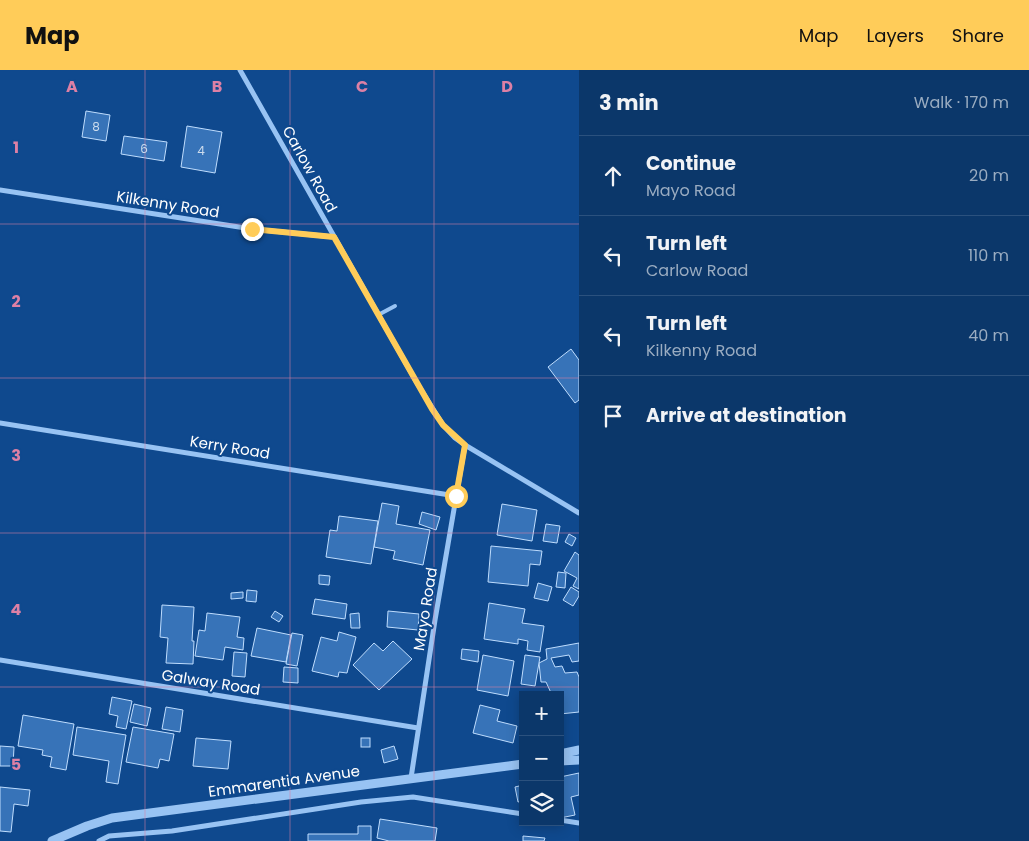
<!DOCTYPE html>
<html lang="en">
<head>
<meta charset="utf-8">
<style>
	:root { --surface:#0b376a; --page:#194272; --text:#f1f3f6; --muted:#9aacc1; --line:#2b517e; --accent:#ffcc59 }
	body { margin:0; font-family:Poppins,sans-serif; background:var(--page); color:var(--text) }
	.controls { position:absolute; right:15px; bottom:15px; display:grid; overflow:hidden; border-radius:0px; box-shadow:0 2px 12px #0003 }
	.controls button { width:45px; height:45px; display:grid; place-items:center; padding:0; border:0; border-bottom:1px solid var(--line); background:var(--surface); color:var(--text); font:25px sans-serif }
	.stop { position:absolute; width:15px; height:15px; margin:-11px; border:4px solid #ffcc59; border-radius:50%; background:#fff }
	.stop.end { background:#ffcc59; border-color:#fff; box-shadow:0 1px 5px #0008 }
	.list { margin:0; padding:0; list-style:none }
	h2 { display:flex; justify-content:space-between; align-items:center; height:65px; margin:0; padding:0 20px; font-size:21px }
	h2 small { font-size:16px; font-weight:400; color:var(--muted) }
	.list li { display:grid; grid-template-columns:32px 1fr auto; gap:15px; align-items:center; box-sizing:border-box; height:80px; padding:0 20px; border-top:1px solid var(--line) }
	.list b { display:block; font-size:19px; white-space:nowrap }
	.list p { margin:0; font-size:16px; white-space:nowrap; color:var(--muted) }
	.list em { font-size:16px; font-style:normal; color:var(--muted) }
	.icon { flex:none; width:28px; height:28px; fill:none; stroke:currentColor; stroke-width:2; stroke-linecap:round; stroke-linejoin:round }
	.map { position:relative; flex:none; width:579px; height:771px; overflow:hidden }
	header { display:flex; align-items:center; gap:30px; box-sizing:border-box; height:70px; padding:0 25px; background:var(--accent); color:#111 }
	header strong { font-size:24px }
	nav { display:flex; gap:28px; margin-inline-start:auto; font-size:18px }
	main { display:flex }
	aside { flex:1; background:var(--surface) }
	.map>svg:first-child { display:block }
	.building { fill:#3773b8; stroke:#bfddfe }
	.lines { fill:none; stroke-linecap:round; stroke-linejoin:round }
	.service { stroke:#98c3f3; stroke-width:4 }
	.minor { stroke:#98c3f3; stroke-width:5 }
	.tertiary { stroke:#98c3f3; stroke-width:9 }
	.route { stroke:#ffcc59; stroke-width:6 }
	.grid { fill:none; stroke:#dd80a5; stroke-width:1; stroke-opacity:0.55 }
	.labels { text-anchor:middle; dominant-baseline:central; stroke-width:4; stroke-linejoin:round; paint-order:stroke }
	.number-label { font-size:12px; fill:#cddced }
	.street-label { font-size:15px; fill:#fff; stroke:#0f498e }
	.grid-label { font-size:16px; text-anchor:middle; font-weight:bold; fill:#dd80a5; stroke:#0f498e; stroke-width:4; stroke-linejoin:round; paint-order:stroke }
</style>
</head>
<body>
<header>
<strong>Map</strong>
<nav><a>Map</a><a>Layers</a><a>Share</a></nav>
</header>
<main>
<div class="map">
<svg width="579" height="771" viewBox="0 0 579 771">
	<rect width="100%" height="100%" fill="#0f498e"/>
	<g class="building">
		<path d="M86,41L110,45L106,71L82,67Z"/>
		<path d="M187,56L222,62L215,103L181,97Z"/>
		<path d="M124,66L167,72L164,91L121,84Z"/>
		<path d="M571,279L579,290V330L575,333L548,297Z"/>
		<path d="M382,433L399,436L396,454L430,460L423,495L393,489L395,481L374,477Z"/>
		<path d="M502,434L537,440L532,471L497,465Z"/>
		<path d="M422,442L440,447L436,460L419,454Z"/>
		<path d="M339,446L378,451L371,494L326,487L330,460L337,461Z"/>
		<path d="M546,454L560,456L557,473L543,471Z"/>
		<path d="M569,464L576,468L572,476L565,472Z"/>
		<path d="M491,476L542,481L540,495L530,494L528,516L488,512Z"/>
		<path d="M575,482L579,485V519L573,516L577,508L564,501Z"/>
		<path d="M558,502L566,503L565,518L556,517Z"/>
		<path d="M319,505L330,506L329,515L319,514Z"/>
		<path d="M538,513L552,517L548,531L534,528Z"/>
		<path d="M571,517L579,522V526L573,536L563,530Z"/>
		<path d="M247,520L257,521L256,532L246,531Z"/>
		<path d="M243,522V528L231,529V523Z"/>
		<path d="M315,529L347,534L345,549L312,544Z"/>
		<path d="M489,533L525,539L522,553L544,556L540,582L527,580L528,571L518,569V574L484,569Z"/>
		<path d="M162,535L194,537L192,571H194L193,594L166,593L168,568L160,567Z"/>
		<path d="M275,541L283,546L279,552L271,547Z"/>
		<path d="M388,541L419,544L418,560L387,557Z"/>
		<path d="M207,543L240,547L237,567L244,568L243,580L225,577L223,590L195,586L199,560L205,561Z"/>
		<path d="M359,543L360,558H351L350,544Z"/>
		<path d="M257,558L291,565L286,592L251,586Z"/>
		<path d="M339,562L356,567L347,603L339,602L338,607L312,601L321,567L337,571Z"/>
		<path d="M292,563L303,565L297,596L286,594Z"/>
		<path d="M393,571L412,589L379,620L353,595L374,573L383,581Z"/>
		<path d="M579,573V591L572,592L569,585L551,588L555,597L562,596L565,603L577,602L579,607V642L560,644V625H552L546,612H541L539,593L547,589L546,579Z"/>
		<path d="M462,579L479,581L478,592L461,589Z"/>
		<path d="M234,582L247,583L245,607L232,606Z"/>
		<path d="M483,585L514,591L508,626L477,620Z"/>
		<path d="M525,585L540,587L535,616L521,614Z"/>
		<path d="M284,597L298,598V613L283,612Z"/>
		<path d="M112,627L132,631L126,659L116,657L118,646L109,644Z"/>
		<path d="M134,634L151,638L147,656L130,652Z"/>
		<path d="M480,635L500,640L497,651L517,656L513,673L473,663Z"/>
		<path d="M166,637L183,640L180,662L162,659Z"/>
		<path d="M23,645L74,654L66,700L50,697L52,687L42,685L43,680L18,676Z"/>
		<path d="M77,657L126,665L118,714L106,712L109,691L73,685Z"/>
		<path d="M133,657L174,664L169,691L160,689L158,698L126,692Z"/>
		<path d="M196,668L231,671L228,699L193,696Z"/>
		<rect x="361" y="668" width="9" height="9"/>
		<path d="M0,676L14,677L13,696H0Z"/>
		<path d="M394,676L398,689L384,693L381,680Z"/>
		<path d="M579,703V725L571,727L575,745L560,748V707Z"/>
		<path d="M523,715V731L518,732L515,717Z"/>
		<path d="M0,717L30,720L28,736L14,734L11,762L0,761Z"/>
		<path d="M380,749L437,758L435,771H389L377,768Z"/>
		<path d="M358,756H371V771H308V764H358Z"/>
		<path d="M523,766L545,768L544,771H523Z"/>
	</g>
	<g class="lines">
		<path class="service" d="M378,245L395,236"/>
		<g class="minor">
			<path d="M240,0L417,313L443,355L455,368L465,375L579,443"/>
			<path d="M0,120L252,159L334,167"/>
			<path d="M0,353L456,426"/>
			<path d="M0,590L418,658"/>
			<path d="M411,708L435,550L465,375"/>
			<path d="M560,750L579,753"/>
			<path d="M99,771L109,766L172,761L361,732L413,727L523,744"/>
		</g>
		<g class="tertiary">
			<path d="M560,684L579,680"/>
			<path d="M560,691L579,690"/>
			<path d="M52,771L87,756L112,748L523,694"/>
		</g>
	</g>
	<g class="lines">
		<path class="route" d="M252,159L334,167L432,339L443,355L465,375L456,426"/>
	</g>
	<path class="grid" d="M145,0V771M290,0V771M434,0V771M0,154H579M0,308H579M0,463H579M0,617H579"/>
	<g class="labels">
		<g class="number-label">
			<text x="96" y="56">8</text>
			<text x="144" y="78">6</text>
			<text x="201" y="80">4</text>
		</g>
		<g class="street-label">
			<text transform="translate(310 99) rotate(61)">Carlow Road</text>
			<text transform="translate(168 134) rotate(9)">Kilkenny Road</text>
			<text transform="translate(230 377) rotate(9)">Kerry Road</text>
			<text transform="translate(425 539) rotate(-81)">Mayo Road</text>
			<text transform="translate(211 612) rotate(9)">Galway Road</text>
			<text transform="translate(284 711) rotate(-8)">Emmarentia Avenue</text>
		</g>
	</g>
	<g class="grid-label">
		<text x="72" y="22">A</text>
		<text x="217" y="22">B</text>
		<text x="362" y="22">C</text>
		<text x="507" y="22">D</text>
		<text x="16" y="83">1</text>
		<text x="16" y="237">2</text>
		<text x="16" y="391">3</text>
		<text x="16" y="545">4</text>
		<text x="16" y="700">5</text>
	</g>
</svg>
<div class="controls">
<button>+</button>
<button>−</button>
<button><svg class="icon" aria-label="layers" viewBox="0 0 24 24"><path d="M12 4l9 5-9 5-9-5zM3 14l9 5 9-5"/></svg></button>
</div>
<div class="stop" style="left:456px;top:426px"></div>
<div class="stop end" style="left:252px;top:159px"></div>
</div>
<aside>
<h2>3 min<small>Walk · 170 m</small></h2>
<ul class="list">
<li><svg class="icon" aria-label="ahead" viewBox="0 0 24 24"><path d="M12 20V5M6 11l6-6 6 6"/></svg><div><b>Continue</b><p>Mayo Road</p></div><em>20 m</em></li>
<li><svg class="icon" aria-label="left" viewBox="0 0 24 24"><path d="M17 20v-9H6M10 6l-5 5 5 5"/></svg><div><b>Turn left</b><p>Carlow Road</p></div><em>110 m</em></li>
<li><svg class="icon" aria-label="left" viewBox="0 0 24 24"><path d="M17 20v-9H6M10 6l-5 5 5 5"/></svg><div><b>Turn left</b><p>Kilkenny Road</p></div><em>40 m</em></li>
<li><svg class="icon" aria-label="arrive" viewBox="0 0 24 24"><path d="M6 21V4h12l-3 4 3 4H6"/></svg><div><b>Arrive at destination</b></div></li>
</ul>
</aside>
</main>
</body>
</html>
